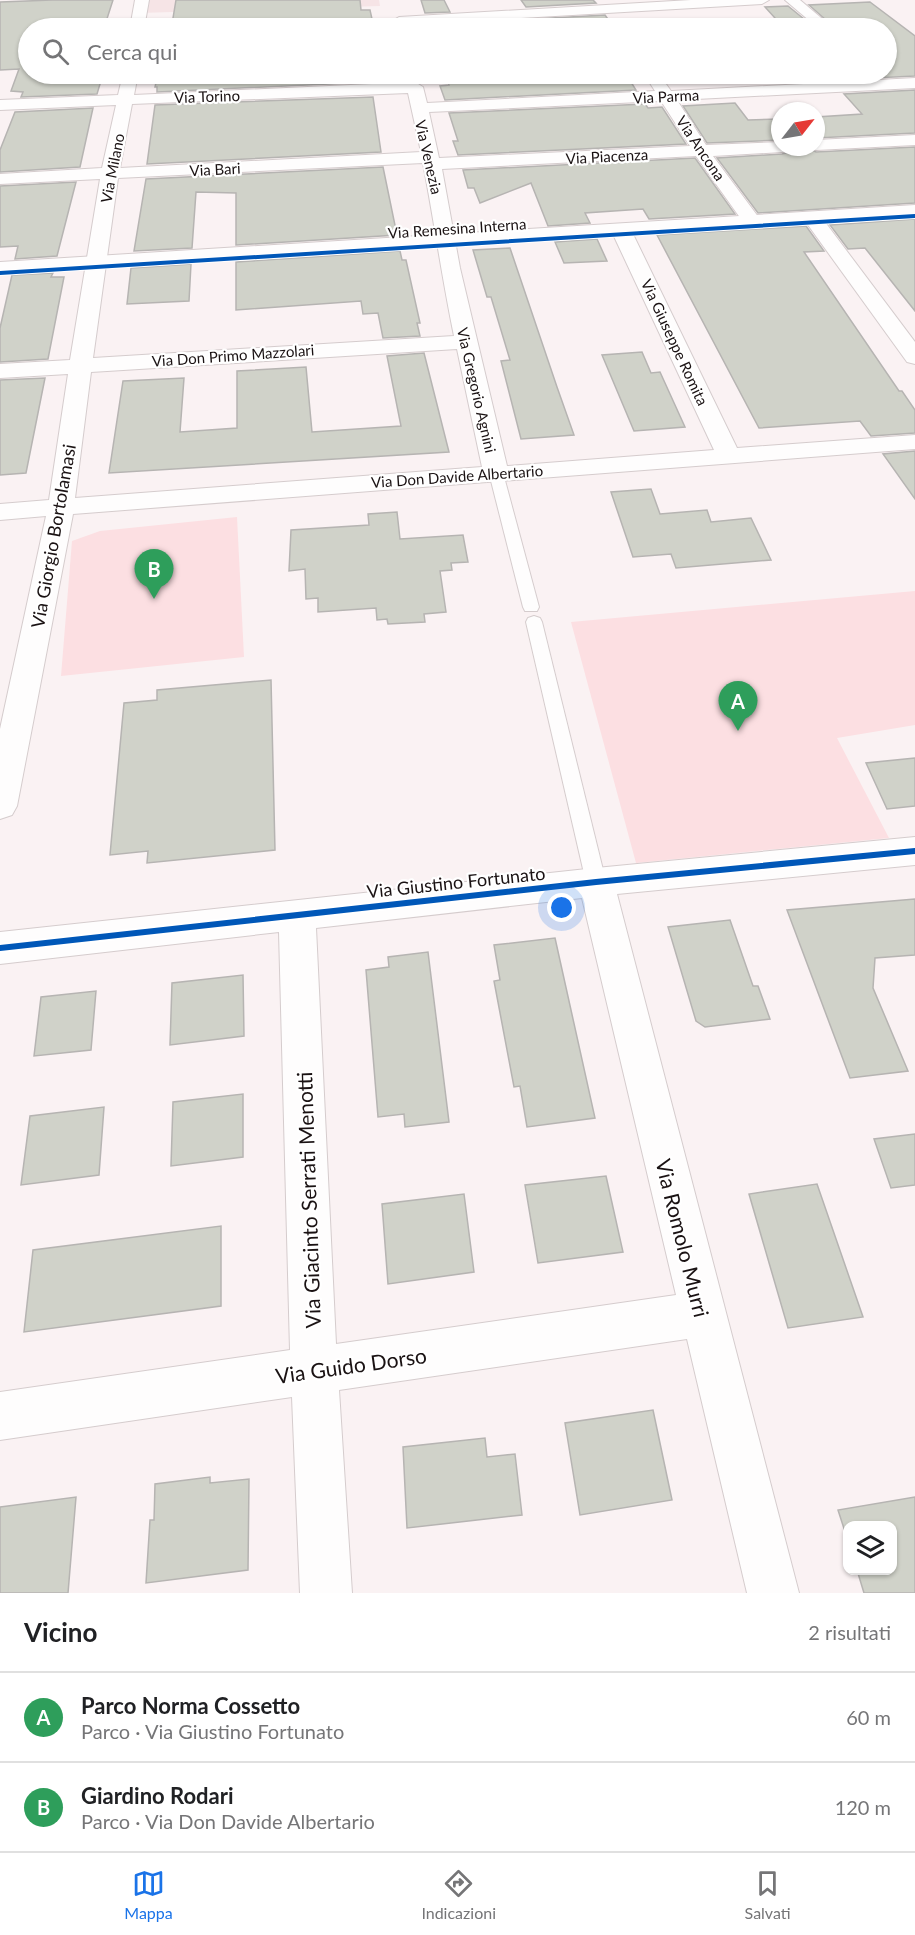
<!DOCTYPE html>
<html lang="it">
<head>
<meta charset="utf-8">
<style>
	:root { --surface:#fff; --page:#f6f6f6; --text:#202124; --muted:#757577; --line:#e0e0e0; --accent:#1a73e8 }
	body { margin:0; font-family:Lato,sans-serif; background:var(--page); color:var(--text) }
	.controls { position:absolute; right:18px; bottom:18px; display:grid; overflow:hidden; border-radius:12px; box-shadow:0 2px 4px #0004 }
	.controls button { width:54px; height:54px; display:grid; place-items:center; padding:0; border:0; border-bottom:2px solid var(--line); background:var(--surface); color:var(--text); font:30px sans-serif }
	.compass { position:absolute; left:771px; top:102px; width:54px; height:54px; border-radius:50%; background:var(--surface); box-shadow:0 2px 4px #0004; rotate:59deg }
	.you { position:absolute; left:562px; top:908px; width:21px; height:21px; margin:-15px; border:4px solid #fff; border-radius:50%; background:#1a73e8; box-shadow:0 0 0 9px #1a73e833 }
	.badge { display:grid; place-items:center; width:39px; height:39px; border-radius:50%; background:var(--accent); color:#fff; font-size:20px; font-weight:700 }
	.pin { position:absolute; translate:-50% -50px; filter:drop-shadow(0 2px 3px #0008) }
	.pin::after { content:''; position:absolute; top:32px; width:21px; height:18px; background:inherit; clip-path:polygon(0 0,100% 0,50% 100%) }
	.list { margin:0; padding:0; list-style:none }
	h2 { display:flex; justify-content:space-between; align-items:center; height:78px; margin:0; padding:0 24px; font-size:26px }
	h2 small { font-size:20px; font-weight:400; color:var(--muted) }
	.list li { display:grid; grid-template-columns:39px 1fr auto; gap:18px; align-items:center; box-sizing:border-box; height:90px; padding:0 24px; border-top:2px solid var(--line) }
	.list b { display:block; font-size:22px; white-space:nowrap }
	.list p { margin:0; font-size:20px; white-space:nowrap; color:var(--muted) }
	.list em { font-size:20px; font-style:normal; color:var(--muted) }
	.icon { flex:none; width:33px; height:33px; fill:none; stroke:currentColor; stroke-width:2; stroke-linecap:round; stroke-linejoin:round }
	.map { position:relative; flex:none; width:915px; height:1593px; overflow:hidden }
	.search { position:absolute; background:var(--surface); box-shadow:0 2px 4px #0004; left:18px; right:18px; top:18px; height:66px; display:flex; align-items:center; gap:15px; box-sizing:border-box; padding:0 21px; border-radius:33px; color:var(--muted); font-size:22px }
	.sheet { height:258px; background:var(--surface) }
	nav { display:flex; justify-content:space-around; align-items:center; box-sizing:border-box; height:84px; border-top:2px solid var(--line); background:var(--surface); font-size:16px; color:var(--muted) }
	nav a { display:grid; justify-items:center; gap:3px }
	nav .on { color:var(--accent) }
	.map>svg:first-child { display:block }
	.built { fill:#f6e4e6 }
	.green { fill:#fcdfe2 }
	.building { fill:#d0d2c9; stroke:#b6b4b2; stroke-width:1.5 }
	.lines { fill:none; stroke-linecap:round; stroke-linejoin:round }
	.lane-casing { stroke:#d5cccd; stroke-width:2 }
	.street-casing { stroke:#d5cccd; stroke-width:2 }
	.secondary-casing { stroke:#d5cccd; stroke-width:2 }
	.lane { fill:#fefdfd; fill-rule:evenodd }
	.street { fill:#fefdfd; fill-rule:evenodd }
	.secondary { fill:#fefdfd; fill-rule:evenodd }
	.cycleway-far1-casing { stroke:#fff; stroke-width:6 }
	.cycleway-casing { stroke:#fff; stroke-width:10 }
	.cycleway-far1 { stroke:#0057b8; stroke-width:4 }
	.cycleway { stroke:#0057b8; stroke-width:6 }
	.labels { text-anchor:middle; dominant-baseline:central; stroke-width:4.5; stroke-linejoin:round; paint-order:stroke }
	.far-street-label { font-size:15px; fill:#1a1213; stroke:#fff }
	.street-label { font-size:18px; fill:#1a1213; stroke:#fff }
	.near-street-label { font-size:21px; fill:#1a1213; stroke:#fff }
</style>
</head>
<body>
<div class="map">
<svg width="915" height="1593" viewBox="0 0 915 1593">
	<rect width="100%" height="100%" fill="#faf2f3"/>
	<path class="built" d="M142,0H379L380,6L139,13Z"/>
	<g class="green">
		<path d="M237,517L244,657L61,676L72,541L100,531Z"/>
		<path d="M915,591V725L837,738L889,838L636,863L571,622Z"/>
	</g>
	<g class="building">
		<path d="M52,0H113L104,28H28V74H103L97,94L21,97L23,92L11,91L19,69L0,70V2Z"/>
		<path d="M176,0H360L361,10H370L374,28H166L167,24H172Z"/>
		<path d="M421,0H444L450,12L425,13Z"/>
		<path d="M521,0H593L596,3L526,7Z"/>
		<path d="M870,2L915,36V76L832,80L825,74H886V28H835L809,5Z"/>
		<path d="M788,6L815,28H784L765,7Z"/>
		<path d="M605,15L614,28H540L534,19Z"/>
		<path d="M158,74H383L384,78H371V82L157,92V87H155Z"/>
		<path d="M445,74H626L636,90L445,100L440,86L449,85Z"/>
		<path d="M915,90V133L816,138V117L862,114L844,94Z"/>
		<path d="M373,97L381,152L147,164L155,105Z"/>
		<path d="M735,103L748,120L780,119V140L707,143L683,106Z"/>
		<path d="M645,104L648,108L662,107L686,144L458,155L453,141H458L449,113Z"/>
		<path d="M93,108L80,167L0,172V150L15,112Z"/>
		<path d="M793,147H807L816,152L915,147V203L758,213L717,158L782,154L790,152Z"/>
		<path d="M695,158L735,214L649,219L643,209L585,213L590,223L548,226L531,183L480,203L474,188H468L463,170Z"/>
		<path d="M383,167L397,235L236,245V193L196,192L192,248L134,251L146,179Z"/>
		<path d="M76,182L57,256L15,259L18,246L0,247V186Z"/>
		<path d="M915,219V311L865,248L848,249L830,225Z"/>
		<path d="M806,226L824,251L804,252L899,391H902L915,410V433L871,436L860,421L759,428L657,235Z"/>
		<path d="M597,239L607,261L564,263L555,242Z"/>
		<path d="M510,248L557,387L574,435L521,439L501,361L510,360L491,297H487L473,250Z"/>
		<path d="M400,251L402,260H406L420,323H417L420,336L383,338L378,313L363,314L361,301L236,310V262Z"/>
		<path d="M191,264L189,301L127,304L131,268Z"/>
		<path d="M53,273L51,277H64L48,359L0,362V328L12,275Z"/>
		<path d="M642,352L651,373L660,372L685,427L634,431L602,355Z"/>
		<path d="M424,353L449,452L109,473L123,381L184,378L180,432L237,428V371L306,367L312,432L401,426L387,356Z"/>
		<path d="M45,378L26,473L0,475V380Z"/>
		<path d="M915,451V499L883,454Z"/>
		<path d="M651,489L660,514L707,510L711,522L751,518L771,560L676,568L671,554L633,557L611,492Z"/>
		<path d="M397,512L400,539L463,535L468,562L451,563L452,570L440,571L446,612L424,614L425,622L388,624L387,619L377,620L376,608L318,612V598L306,599L305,569L289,571L291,530L369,525L368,514Z"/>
		<path d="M271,680L275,850L147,863L148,851L110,855L124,703L157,700V690Z"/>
		<path d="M915,758V806L887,809L866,763Z"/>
		<path d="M915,899V955L875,958L873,988L908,1071L850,1078L787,910Z"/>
		<path d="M730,920L753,986H758L770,1019L705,1027L696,1021L668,927Z"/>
		<path d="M555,938L595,1118L527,1127L520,1086L514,1087L494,981L500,980L494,945Z"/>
		<path d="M428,952L449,1122L405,1127L404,1114L378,1117L366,970L389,967L388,957Z"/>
		<path d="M243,975L244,1036L170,1045L172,983Z"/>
		<path d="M96,991L91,1050L34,1056L41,997Z"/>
		<path d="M243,1094V1157L171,1166L173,1102Z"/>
		<path d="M104,1107L99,1175L21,1185L30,1116Z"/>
		<path d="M915,1134V1185L891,1188L874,1139Z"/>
		<path d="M606,1176L623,1252L538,1263L525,1185Z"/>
		<path d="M817,1184L863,1317L788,1328L749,1194Z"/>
		<path d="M464,1194L474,1272L388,1284L382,1204Z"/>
		<path d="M221,1226V1306L24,1332L33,1250Z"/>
		<path d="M653,1410L672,1500L580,1515L565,1423Z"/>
		<path d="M485,1438L487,1457L515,1454L522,1515L407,1528L403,1447Z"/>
		<path d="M210,1477V1483L249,1479L248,1570L146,1583L150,1520H154L155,1484Z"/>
		<path d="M76,1497L68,1593H0V1507Z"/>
		<path d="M915,1497V1593H864L857,1570H892V1526H848V1541L838,1510Z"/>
	</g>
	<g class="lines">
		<g class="lane-casing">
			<g id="lane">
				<path d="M496,469L503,473L539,607L537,611H525L523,607L489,473Z"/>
				<path d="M534,616L540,618L542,622L606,882L603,888L596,891L589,888L586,882L526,622L528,618Z"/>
			</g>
		</g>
		<g class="street-casing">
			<g id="street">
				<path d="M135,0H149L144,28H130Z"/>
				<path d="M691,0H769L762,4L399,25L392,21L399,17Z"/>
				<path d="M785,0H800L833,28H818Z"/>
				<path d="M123,74H138L134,95L415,82L423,87L427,103L655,91L648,80L656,75L661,77L671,91L915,78V88L677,100L706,145L780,142V147H791L788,151L782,152L713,156L762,222L760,226H746L696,156L442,169L460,268L507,466L714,450L611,230L614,226H628L631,230L737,448L915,435V449L73,514L17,806L12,815L0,819V729L46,516L0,520V504L49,500L68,374L0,378V364L70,360L100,179L0,184V174L102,168L116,105L0,110V100L118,95ZM408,93L421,152L120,168L132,104ZM661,101L690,146L439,158L429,112ZM423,163C434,221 442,278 454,336L93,358L118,178ZM457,349L482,467L75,498L91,372Z"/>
				<path d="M915,135V145L816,150L809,147H816V140Z"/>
				<path d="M812,212L819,214L915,342V364L907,362L803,218L805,214Z"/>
				<path d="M915,837V865L617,894L799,1593H747L687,1339L339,1390L352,1593H300L292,1397L0,1440V1392L290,1350L279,932L0,964V932L596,868ZM582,898L676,1295L336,1344L316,928Z"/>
			</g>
		</g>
		<g class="secondary-casing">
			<path id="secondary" d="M915,205V217L0,274V262Z"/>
		</g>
		<use href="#lane" class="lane"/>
		<use href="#street" class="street"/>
		<use href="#secondary" class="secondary"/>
		<g class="cycleway-far1-casing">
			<path id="cycleway-far1" d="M0,273L915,216"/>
		</g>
		<g class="cycleway-casing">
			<path id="cycleway" d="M0,948L596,882L915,851"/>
		</g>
		<use href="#cycleway-far1" class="cycleway-far1"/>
		<use href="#cycleway" class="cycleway"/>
	</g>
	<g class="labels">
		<g class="far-street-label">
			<text transform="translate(207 96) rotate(-2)">Via Torino</text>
			<text transform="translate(666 96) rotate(-3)">Via Parma</text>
			<text transform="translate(701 148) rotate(56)">Via Ancona</text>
			<text transform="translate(607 156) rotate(-3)">Via Piacenza</text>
			<text transform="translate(429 157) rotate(77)">Via Venezia</text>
			<text transform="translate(112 168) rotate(-79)">Via Milano</text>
			<text transform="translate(215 169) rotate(-3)">Via Bari</text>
			<text transform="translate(457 228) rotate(-4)">Via Remesina Interna</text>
			<text transform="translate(675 342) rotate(65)">Via Giuseppe Romita</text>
			<text transform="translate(233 355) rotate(-4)">Via Don Primo Mazzolari</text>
			<text transform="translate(477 390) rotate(77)">Via Gregorio Agnini</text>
			<text transform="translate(457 476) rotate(-4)">Via Don Davide Albertario</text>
		</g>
		<g class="street-label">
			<text transform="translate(53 536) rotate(-80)">Via Giorgio Bortolamasi</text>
			<text transform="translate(456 882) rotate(-6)">Via Giustino Fortunato</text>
		</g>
		<g class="near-street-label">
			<text transform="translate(308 1200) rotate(-92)">Via Giacinto Serrati Menotti</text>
			<text transform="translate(683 1238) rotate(76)">Via Romolo Murri</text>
			<text transform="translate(351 1365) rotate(-8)">Via Guido Dorso</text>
		</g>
	</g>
</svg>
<div class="controls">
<button><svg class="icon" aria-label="layers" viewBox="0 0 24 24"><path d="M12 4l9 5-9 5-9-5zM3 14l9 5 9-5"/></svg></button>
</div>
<svg class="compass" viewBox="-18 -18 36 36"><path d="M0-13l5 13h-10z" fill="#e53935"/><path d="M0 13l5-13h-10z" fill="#757577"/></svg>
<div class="you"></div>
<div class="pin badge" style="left:738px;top:731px;background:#2e9e5b">A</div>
<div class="pin badge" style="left:154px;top:599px;background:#2e9e5b">B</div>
<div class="search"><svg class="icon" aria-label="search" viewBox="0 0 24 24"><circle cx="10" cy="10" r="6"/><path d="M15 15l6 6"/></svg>Cerca qui</div>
</div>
<section class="sheet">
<h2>Vicino<small>2 risultati</small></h2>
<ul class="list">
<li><span class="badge" style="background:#2e9e5b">A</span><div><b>Parco Norma Cossetto</b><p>Parco · Via Giustino Fortunato</p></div><em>60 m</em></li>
<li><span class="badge" style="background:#2e9e5b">B</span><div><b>Giardino Rodari</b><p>Parco · Via Don Davide Albertario</p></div><em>120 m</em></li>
</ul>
</section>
<nav>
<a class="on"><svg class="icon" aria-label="map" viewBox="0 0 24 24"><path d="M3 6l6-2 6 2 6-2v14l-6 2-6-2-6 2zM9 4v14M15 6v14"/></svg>Mappa</a>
<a><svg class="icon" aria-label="directions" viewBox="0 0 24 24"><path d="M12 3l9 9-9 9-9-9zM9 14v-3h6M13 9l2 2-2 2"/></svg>Indicazioni</a>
<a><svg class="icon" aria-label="saved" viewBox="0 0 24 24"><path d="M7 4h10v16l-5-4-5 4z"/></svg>Salvati</a>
</nav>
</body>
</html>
